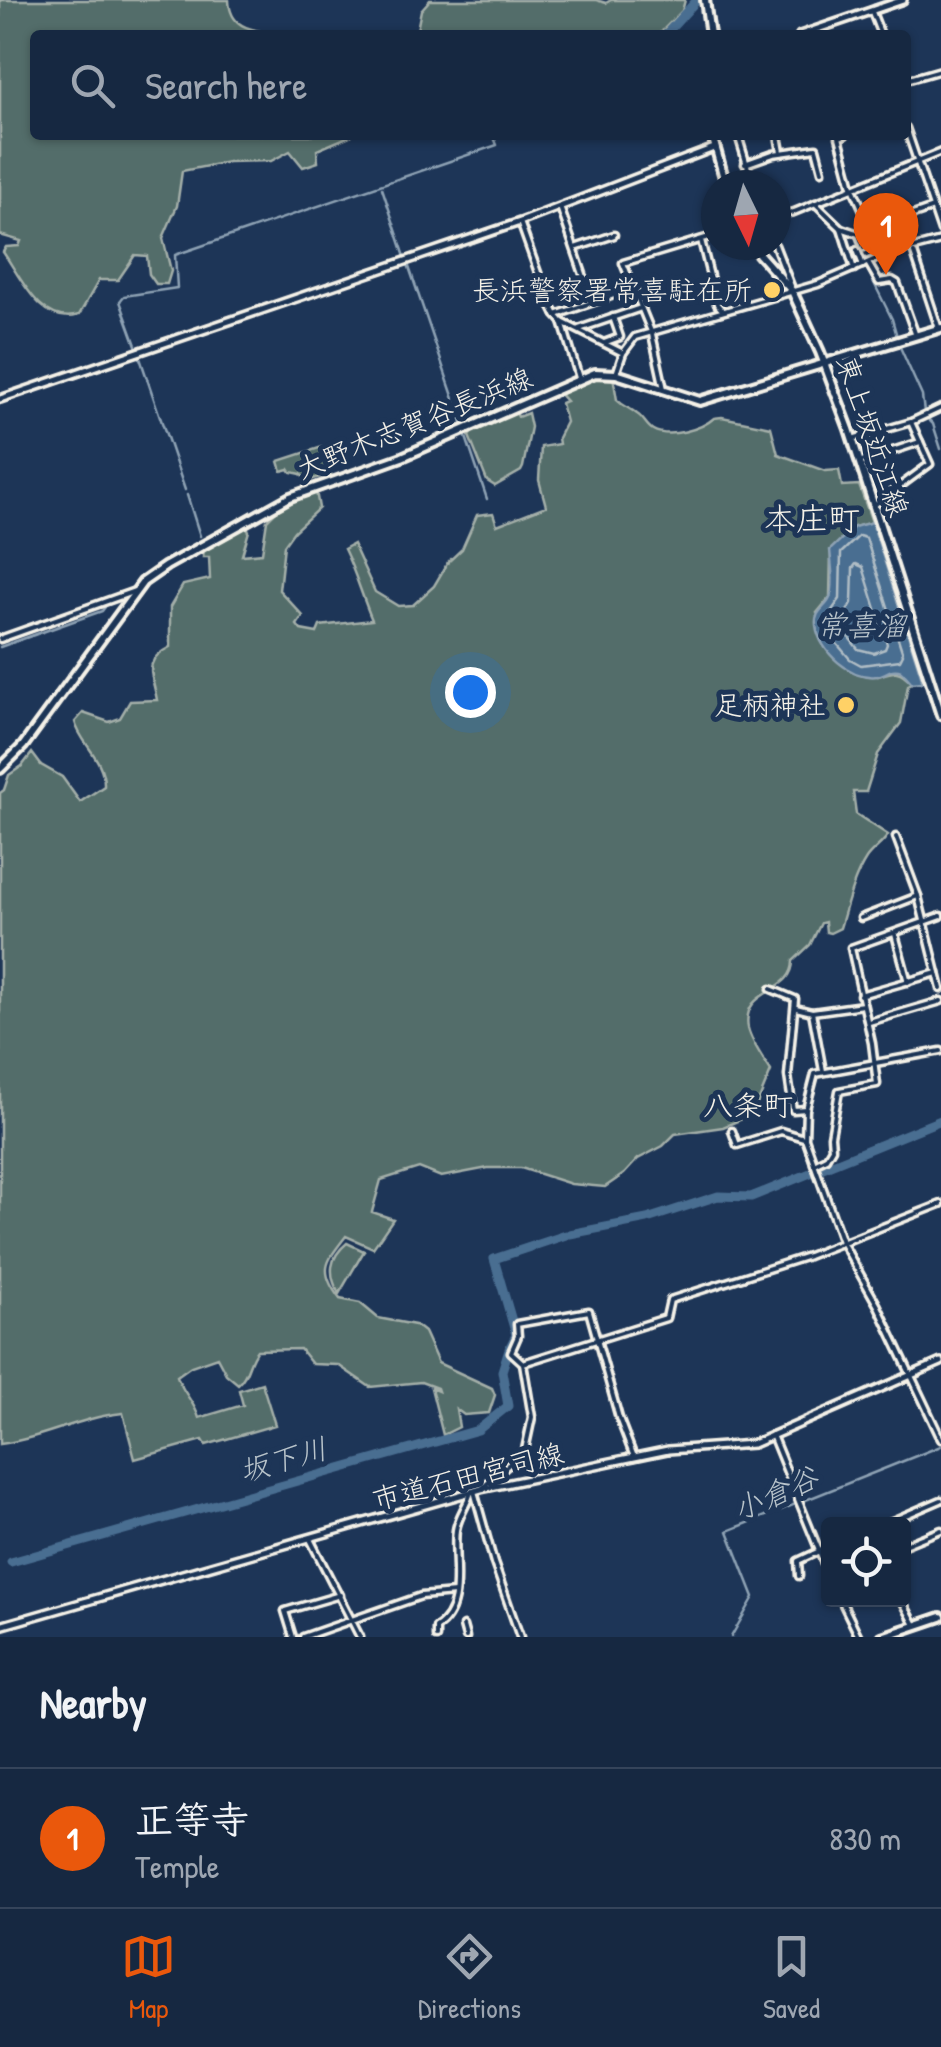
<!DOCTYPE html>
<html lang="en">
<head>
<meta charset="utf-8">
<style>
	:root { --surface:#162841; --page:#1f3048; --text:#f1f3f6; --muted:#9ea6b1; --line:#35445a; --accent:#ea580c }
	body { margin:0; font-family:"Patrick Hand","Klee One",sans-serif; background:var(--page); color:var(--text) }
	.controls { position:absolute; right:30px; bottom:30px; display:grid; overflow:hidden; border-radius:10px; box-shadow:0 2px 8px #0004 }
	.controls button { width:90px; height:90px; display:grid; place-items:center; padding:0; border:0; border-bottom:2px solid var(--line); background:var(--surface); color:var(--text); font:50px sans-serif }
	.compass { position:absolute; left:701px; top:170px; width:90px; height:90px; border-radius:50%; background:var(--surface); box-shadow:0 2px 8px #0004; rotate:175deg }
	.you { position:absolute; left:470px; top:692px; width:35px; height:35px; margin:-25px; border:8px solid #fff; border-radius:50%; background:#1a73e8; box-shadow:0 0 0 15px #1a73e833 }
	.badge { display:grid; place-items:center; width:65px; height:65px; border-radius:50%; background:var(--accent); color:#fff; font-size:32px; font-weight:700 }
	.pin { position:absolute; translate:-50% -82px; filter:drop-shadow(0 2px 5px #0008) }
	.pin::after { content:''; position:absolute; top:52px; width:35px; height:30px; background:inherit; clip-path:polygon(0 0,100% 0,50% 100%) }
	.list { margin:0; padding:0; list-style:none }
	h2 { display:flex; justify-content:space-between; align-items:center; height:130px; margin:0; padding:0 40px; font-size:42px }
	h2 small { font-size:32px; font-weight:400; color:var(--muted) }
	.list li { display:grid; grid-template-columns:65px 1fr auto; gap:30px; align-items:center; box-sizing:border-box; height:140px; padding:0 40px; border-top:2px solid var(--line) }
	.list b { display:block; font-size:38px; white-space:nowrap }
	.list p { margin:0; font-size:32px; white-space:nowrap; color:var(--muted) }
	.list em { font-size:32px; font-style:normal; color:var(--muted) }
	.icon { flex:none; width:55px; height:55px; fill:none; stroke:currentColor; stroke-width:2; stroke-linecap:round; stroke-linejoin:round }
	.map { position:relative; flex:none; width:941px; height:1637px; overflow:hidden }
	.search { position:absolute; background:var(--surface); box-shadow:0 2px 8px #0004; left:30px; right:30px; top:30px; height:110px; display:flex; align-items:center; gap:25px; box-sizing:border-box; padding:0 35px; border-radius:10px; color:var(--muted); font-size:38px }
	.sheet { height:270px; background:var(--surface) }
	nav { display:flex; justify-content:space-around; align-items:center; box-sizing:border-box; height:140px; border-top:2px solid var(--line); background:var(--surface); font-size:28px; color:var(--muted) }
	nav a { display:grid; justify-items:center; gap:5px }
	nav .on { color:var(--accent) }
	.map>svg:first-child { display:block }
	.green { fill:#536d6a; stroke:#a4afa9; stroke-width:2.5 }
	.water { fill:#4a6e91; stroke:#8ea2b4; stroke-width:2.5 }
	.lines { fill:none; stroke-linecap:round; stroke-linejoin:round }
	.shore { stroke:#b0bdc5; stroke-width:2.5 }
	.stream { stroke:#8ea2b4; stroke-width:2.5 }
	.river { stroke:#4a6e91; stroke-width:9 }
	.minor-casing { stroke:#f4f1e8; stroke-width:11 }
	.tertiary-casing { stroke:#f4f1e8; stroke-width:12 }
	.secondary-casing { stroke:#f4f1e8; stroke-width:14 }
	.minor { stroke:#1d3557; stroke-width:4 }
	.tertiary { stroke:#1d3557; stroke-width:5 }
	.secondary { stroke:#1d3557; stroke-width:6 }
	.poi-dot { fill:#ffd166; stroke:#1d3557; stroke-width:4 }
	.labels { text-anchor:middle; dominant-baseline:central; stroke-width:10; stroke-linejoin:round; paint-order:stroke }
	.poi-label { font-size:28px; fill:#f4f1e8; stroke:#1d3557; text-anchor:end }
	.street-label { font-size:28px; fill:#f4f1e8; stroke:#1d3557 }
	.water-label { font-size:30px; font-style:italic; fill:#b8c3ca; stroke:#1d3557 }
	.neighbourhood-label { font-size:30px; fill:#f4f1e8; stroke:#1d3557 }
	.quarter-label { font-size:32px; fill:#f4f1e8; stroke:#1d3557 }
</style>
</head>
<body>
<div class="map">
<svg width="941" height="1637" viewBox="0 0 941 1637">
	<rect width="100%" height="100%" fill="#1d3557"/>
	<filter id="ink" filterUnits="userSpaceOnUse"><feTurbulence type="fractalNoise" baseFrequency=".01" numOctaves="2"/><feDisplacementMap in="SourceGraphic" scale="20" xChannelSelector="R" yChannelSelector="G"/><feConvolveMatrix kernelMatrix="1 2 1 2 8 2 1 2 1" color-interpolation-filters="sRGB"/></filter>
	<g filter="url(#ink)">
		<g class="green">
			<path d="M0,0H229C230,31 256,30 281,35H35V135H352L317,150L318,162L303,167L290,151L271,161L228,162L182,171L177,206L163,238L171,271L167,284H156L149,274L147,256L135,255L118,280H99L79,315C41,327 20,276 3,252L6,247L19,246L21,241L0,235Z"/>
			<path d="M430,0H596L606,3L611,0H685L682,11L658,35H416L421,10Z"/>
			<path d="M613,376L617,400C624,407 630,408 637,414C644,418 646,426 653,430C669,439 702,429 714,418L722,417L771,427L778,454L825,471L839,470L842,486L859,485L872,522L854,527L831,550L830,597L817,613L878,676C895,670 900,669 912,683L908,685L901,723L878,754L866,792H853L856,814L888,835C882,845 872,850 866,859C853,879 847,905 840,928L830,933L826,932L825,922L821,923L810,945L793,961C793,995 741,987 748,1028C751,1042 763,1058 771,1071L756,1107L747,1117L723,1127L675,1134L663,1146L638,1159L624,1174L605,1187L571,1184L521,1168H488L441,1177L419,1168L381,1180L372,1212L393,1219L373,1248L346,1236C326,1262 318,1270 340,1299L360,1303L378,1318L415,1325L424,1332L438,1363L492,1388L495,1395L489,1413L464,1415L456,1409L459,1427L443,1435L431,1388L438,1391L437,1388L421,1382L370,1387L338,1365L312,1364L300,1349L257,1350C248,1361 249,1375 238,1384L226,1374L217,1357L191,1366L177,1376C182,1392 194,1401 199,1418L243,1405L239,1390L262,1383L275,1425L206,1445L203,1440L135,1459L123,1413C79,1417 42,1439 0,1444V793L4,790L9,775L22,766L32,753L41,765L62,777L80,802L104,786C105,759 80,743 75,722L83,713L109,722L120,718L130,701L157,700C152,673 142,661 170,647V607L183,585L210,579L209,557H203L204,549L247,526L249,531L242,555L262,553L267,520L277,510L316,491L319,508L294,531L284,545L279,590L303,616L297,625L301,630L317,633L320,626L372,620C362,597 356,573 344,549L353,544L375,592L398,606L413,605L434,586L448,562L462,549L477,515L493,513L497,525L546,506L539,480L541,447L559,444L558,438L566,422L561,403L566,401L557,391L592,378Z"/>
			<path d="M516,412L518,417L528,413L531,427L523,467L521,471L495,486L487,481L469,436L474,430Z"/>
			<path d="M322,447L331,474L306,481L301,474L291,472L289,469L282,471L279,461Z"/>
			<path d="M347,1243L364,1251L339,1294C328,1274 329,1258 347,1243Z"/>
		</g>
		<path class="water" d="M872,522L922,678L921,682L912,683C910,681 903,672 901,671C892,667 886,674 878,676C851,680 819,652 816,625C814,611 826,608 830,598C835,585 831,563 830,550L854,527Z"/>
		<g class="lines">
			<g class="shore">
				<path d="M859,536L866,538L903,654L900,660L861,665L850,659L832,638L826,619L840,599L841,553Z"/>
				<path d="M856,564L863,567L887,644L885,649L874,653L858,649L839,625L852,603L853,568Z"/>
			</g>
			<g class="stream">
				<path d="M710,0L716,35"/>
				<path d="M665,35L667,33"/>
				<path d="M883,35L873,5L887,0"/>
				<path d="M382,188L405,257"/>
				<path d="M819,199L910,162L913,159L905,135"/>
				<path d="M854,234L866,267L892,319L900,347L922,396L924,412"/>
				<path d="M408,264L454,399"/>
				<path d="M137,348L120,301L124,296L177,288L175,255L497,145L493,135"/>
				<path d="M140,358L185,490"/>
				<path d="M455,403L463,425"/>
				<path d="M925,416L933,424L941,449"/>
				<path d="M465,434L487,499"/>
				<path d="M187,495L200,536"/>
				<path d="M0,647L102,611L105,607"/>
				<path d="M731,1637L754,1597L728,1531L941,1446"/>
			</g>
			<g class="river">
				<path d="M667,33L697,0"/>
				<path d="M570,1234L647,1219L718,1196L751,1197L941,1120"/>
				<path d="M509,1349L516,1335L494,1259L566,1235"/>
				<path d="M11,1562L478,1430L508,1406L502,1371L508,1352"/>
			</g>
			<g class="minor-casing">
				<g id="minor">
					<path d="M872,12L881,35"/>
					<path d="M906,80L941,70"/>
					<path d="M906,128L941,231"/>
					<path d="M738,135L753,185"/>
					<path d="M778,135L781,152"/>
					<path d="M845,135L839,137L852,186L872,230"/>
					<path d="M745,164L773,154L816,148L822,171"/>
					<path d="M815,203L841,228L859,234L933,208"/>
					<path d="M560,207L584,277"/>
					<path d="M776,216L794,212L941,152"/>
					<path d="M520,222L546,295L556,315L562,322L623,353L616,374"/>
					<path d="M841,228L854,269"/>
					<path d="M859,234L864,247"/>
					<path d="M701,240L717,304L722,310"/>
					<path d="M775,245L791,286"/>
					<path d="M575,248L614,235"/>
					<path d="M857,250L863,265"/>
					<path d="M914,253L939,329"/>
					<path d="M868,263L879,282L892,280L897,283L916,336"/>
					<path d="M556,315L631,289"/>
					<path d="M562,322L579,378"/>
					<path d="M579,329L641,308"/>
					<path d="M604,343L620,337L613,317"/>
					<path d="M623,353L635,337L818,284L883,256L941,241"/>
					<path d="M664,389L652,334L623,263L716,235"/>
					<path d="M852,439L911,422L941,408"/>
					<path d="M859,462L920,442"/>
					<path d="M873,506L930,464L911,422"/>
					<path d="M0,639L135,591"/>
					<path d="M896,837L918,896L941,989"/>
					<path d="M861,918L918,896"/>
					<path d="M895,934L908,982"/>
					<path d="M771,989L795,999L788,1076L793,1110L806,1109"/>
					<path d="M860,995L937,973"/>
					<path d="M796,1008L812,1012L863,1005"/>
					<path d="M812,1012L823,1071"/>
					<path d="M869,1022L941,1001"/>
					<path d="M941,1051L815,1074L806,1109L805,1138L842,1242L878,1306L941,1439"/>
					<path d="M732,1131L737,1145L781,1131L804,1138"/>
					<path d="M814,1164L826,1158L832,1148L831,1136L839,1091L877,1084L872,1043L851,948L941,916"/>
					<path d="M523,1363L511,1352L518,1336L517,1324L589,1311L619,1418L634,1457"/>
					<path d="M772,1435L828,1573"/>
					<path d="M481,1489L525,1450L532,1417L523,1363L666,1318L670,1300L808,1256L941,1204"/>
					<path d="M474,1491L494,1563L520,1637"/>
					<path d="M885,1524L941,1500"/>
					<path d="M310,1539L360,1637"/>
					<path d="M904,1545L941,1530"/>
					<path d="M799,1576L798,1561L828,1547"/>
					<path d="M841,1600L859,1637"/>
					<path d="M902,1600L915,1625"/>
					<path d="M463,1626L466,1637"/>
					<path d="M293,1637L285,1611L340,1595"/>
					<path d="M303,1637L421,1596L455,1593"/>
					<path d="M436,1637V1628C467,1609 452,1561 456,1530C458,1516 467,1506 471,1492"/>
				</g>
			</g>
			<g class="tertiary-casing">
				<g id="tertiary">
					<path d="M800,35L903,0"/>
					<path d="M0,399L520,222L714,148"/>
					<path d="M0,1626L481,1489L668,1450L753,1444L941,1362"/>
				</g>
			</g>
			<g class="secondary-casing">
				<g id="secondary">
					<path d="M705,0L710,35"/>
					<path d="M712,135L726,185"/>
					<path d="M751,245L792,291L820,352L849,429L941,715"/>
					<path d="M0,769L23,746L143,582L166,566L290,497L402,457L595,373L616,374L700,401L941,328"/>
					<path d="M882,1637L941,1617"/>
				</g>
			</g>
			<use href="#minor" class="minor"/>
			<use href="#tertiary" class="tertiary"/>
			<use href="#secondary" class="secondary"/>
		</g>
	</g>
	<g class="poi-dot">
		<circle cx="772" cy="290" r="10"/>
		<circle cx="846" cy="705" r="10"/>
	</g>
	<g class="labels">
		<g class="poi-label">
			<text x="752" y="290">長浜警察署常喜駐在所</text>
			<text x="826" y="705">足柄神社</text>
		</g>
		<g class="street-label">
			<text transform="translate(414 423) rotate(-22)">大野木志賀谷長浜線</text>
			<text transform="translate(873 436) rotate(71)">東上坂近江線</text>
			<text transform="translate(468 1476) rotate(-14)">市道石田宮司線</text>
		</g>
		<g class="water-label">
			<text x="861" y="625">常喜溜</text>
			<text transform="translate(283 1459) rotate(-16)">坂下川</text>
			<text transform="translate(775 1493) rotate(-24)">小倉谷</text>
		</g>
		<g class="neighbourhood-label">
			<text x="748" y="1105">八条町</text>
		</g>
		<g class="quarter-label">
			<text x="812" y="518">本庄町</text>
		</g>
	</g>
</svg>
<div class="controls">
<button><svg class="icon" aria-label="locate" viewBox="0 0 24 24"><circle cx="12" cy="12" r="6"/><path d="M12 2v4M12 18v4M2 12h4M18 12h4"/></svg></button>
</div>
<svg class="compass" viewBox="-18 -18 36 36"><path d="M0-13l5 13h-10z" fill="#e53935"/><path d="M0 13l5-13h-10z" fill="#9ea6b1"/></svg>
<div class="you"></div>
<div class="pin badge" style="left:886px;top:275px">1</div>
<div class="search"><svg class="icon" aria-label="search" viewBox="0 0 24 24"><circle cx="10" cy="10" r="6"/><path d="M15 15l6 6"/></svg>Search here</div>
</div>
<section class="sheet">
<h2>Nearby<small></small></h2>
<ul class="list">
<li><span class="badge">1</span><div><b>正等寺</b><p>Temple</p></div><em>830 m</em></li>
</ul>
</section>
<nav>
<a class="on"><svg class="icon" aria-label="map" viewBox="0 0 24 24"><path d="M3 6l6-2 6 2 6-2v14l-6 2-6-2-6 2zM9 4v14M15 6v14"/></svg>Map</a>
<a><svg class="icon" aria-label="directions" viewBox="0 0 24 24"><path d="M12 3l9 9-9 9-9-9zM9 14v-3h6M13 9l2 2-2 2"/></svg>Directions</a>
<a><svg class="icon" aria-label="saved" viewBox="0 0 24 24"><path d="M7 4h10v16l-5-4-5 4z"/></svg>Saved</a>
</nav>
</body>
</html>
